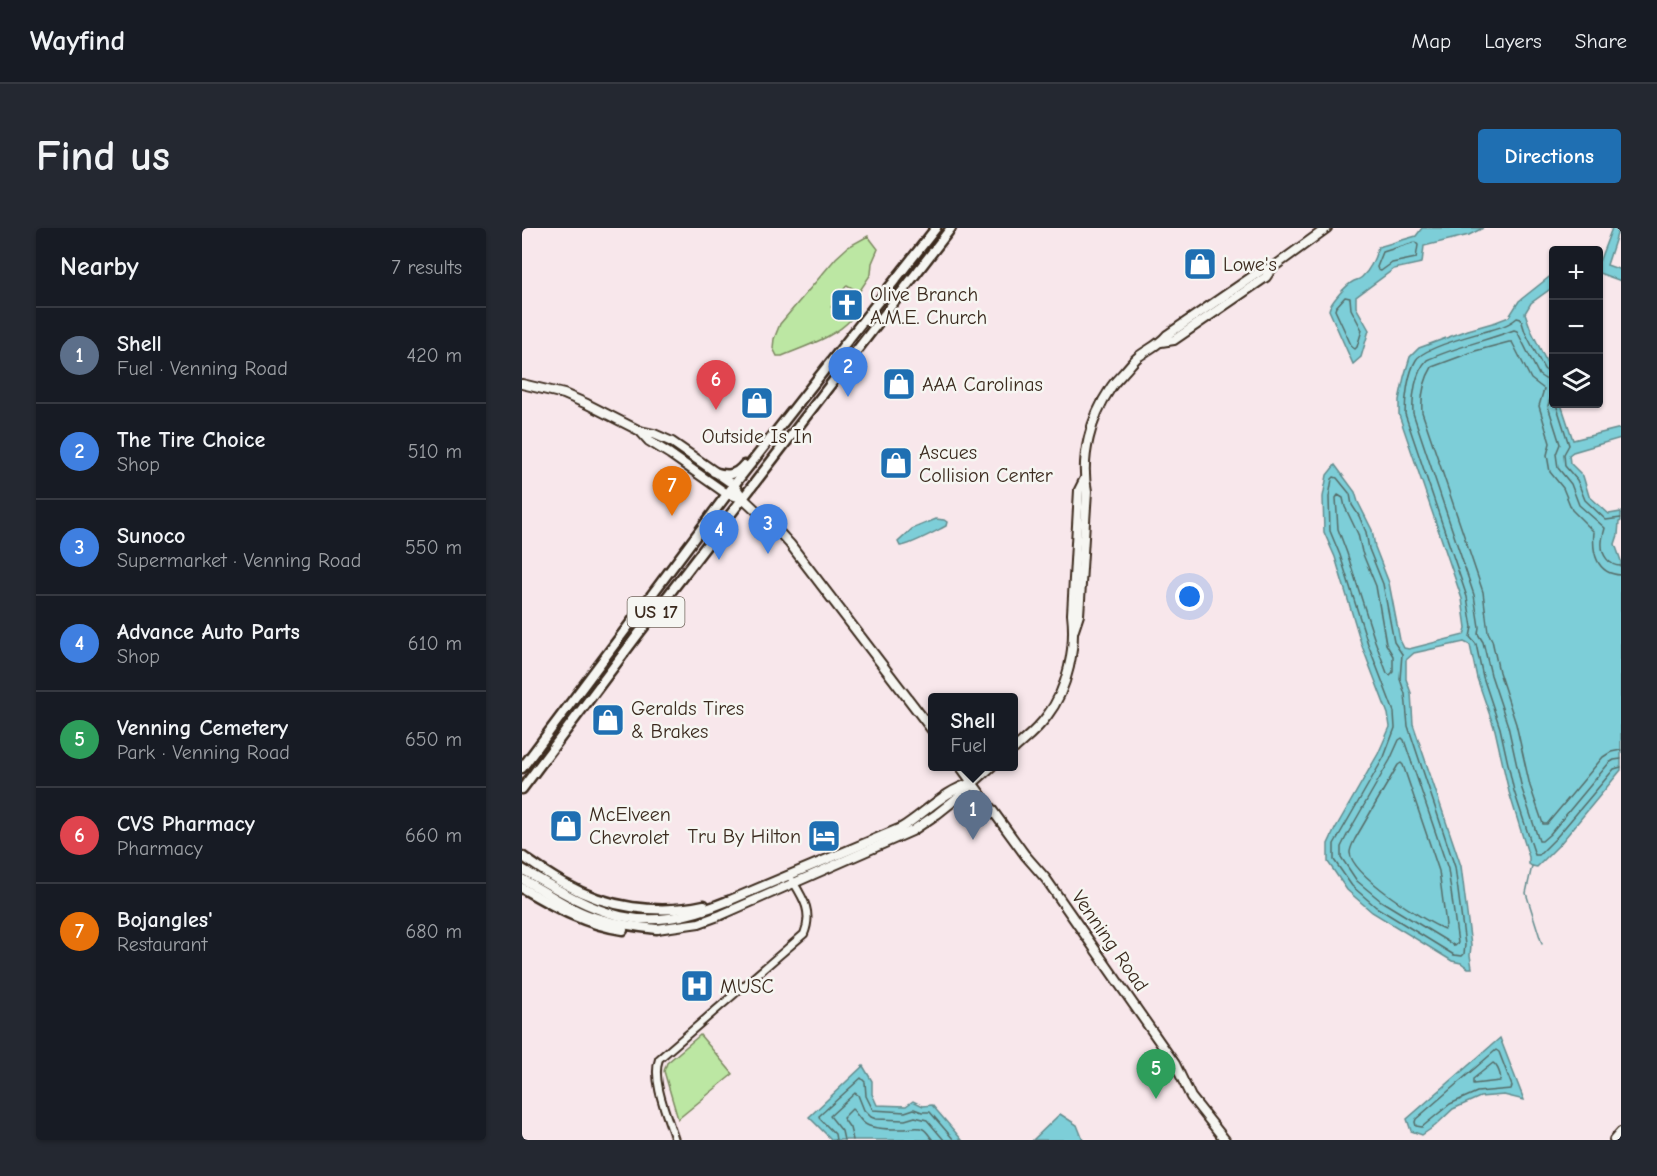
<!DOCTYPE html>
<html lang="en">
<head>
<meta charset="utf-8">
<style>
	:root { --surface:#171b24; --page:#242831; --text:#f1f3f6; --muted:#9ea1a6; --line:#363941; --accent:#1f6fb2 }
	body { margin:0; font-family:"Comic Neue",sans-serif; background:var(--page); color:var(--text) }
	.controls { position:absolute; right:18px; top:18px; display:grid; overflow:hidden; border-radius:6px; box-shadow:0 2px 4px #0004 }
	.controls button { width:54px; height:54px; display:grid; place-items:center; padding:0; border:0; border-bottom:2px solid var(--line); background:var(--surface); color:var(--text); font:30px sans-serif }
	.you { position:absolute; left:668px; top:369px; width:21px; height:21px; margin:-15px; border:4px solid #fff; border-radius:50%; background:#1a73e8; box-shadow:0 0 0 9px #1a73e833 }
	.badge { display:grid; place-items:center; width:39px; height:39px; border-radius:50%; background:var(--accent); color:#fff; font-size:20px; font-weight:700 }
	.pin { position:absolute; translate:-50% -50px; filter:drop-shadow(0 2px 3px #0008) }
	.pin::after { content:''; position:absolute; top:32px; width:21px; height:18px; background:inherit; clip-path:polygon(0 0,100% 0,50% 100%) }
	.popup { position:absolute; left:406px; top:465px; width:90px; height:78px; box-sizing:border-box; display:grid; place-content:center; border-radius:6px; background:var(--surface); filter:drop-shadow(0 2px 4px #0005); font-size:20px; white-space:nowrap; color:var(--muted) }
	.popup b { font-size:22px; color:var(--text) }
	.popup::after { content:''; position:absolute; left:50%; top:100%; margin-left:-12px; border:12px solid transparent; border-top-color:var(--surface) }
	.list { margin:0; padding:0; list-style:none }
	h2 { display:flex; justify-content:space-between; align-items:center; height:78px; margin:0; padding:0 24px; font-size:26px }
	h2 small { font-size:20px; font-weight:400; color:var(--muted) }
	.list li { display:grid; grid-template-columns:39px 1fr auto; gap:18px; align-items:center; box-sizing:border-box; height:96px; padding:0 24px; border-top:2px solid var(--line) }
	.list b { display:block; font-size:22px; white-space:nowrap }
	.list p { margin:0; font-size:20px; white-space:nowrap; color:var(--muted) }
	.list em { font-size:20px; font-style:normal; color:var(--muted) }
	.icon { flex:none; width:33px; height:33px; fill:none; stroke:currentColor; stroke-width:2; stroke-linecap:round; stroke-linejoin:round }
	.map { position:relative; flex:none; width:1099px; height:912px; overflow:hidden; border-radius:6px }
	header { display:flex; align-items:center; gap:36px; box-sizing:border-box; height:84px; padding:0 30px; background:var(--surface); border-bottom:2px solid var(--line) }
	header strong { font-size:28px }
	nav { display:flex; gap:33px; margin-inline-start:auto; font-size:21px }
	.intro { display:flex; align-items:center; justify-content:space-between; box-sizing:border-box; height:144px; padding:0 36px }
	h1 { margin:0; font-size:42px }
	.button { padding:15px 27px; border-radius:6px; background:var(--accent); color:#fff; font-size:21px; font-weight:700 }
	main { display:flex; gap:36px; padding:0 36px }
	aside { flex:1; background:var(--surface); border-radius:6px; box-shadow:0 2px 4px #0004 }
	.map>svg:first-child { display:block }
	.green { fill:#bce7a3; stroke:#7c8860; stroke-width:1.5 }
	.water { fill:#7dced8; stroke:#638c8e; stroke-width:1.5 }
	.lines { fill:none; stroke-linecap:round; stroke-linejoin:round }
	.shore { stroke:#556c68; stroke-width:1.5 }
	.stream { stroke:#638c8e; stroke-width:1.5 }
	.minor-casing { stroke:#3b2a1e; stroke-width:10 }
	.major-casing { stroke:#3b2a1e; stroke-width:12 }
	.highway-casing { stroke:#3b2a1e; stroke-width:13 }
	.minor { stroke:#f6f6f2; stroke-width:6 }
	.major { stroke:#f6f6f2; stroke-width:8 }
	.highway { stroke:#f6f6f2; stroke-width:8 }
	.labels { text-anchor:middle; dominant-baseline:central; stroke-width:5; stroke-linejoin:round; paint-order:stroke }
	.shield { fill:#f6f6f2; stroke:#73675e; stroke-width:1.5 }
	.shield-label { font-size:18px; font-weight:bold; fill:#3b2a1e }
	.poi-label { font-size:20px; fill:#3b2a1e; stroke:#f6f6f2; text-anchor:start }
	.street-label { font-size:20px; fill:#3b2a1e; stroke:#f6f6f2 }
</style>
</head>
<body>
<header>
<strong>Wayfind</strong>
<nav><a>Map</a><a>Layers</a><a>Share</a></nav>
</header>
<div class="intro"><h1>Find us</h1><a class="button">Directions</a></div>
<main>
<aside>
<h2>Nearby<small>7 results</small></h2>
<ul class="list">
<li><span class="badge" style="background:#5c6f8a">1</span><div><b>Shell</b><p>Fuel · Venning Road</p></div><em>420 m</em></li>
<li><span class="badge" style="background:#3f7fe0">2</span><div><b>The Tire Choice</b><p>Shop</p></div><em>510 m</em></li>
<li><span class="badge" style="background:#3f7fe0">3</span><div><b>Sunoco</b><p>Supermarket · Venning Road</p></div><em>550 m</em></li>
<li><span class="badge" style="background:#3f7fe0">4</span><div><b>Advance Auto Parts</b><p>Shop</p></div><em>610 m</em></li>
<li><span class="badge" style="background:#2e9e5b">5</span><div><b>Venning Cemetery</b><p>Park · Venning Road</p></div><em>650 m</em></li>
<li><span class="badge" style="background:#e0444e">6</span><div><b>CVS Pharmacy</b><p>Pharmacy</p></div><em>660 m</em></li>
<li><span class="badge" style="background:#e8710a">7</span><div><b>Bojangles'</b><p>Restaurant</p></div><em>680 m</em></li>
</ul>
</aside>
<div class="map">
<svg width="1099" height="912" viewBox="0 0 1099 912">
	<rect width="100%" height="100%" fill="#f8e7eb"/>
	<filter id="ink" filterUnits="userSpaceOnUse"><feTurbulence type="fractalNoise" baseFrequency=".0167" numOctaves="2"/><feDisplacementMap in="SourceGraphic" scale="12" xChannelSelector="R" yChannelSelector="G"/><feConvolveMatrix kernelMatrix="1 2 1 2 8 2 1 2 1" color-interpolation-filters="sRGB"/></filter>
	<g filter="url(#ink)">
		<g class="green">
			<path d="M346,8L356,21L350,35L349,46L337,64L325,57L309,79L329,91C314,109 281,119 260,128H255L251,120L252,111L258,96L314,30L326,19Z"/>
			<path d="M178,807L211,846L156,891L142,843L145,835Z"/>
		</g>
		<g class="water">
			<path d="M900,0H961L947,7L902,18L900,35L872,41L834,69V79L847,102L839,129L831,136L807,82C808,75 825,56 832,53C835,52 838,51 840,49C849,41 853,30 856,19L894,8Z"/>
			<path d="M1090,0H1097L1085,37L1099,42V53L1077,45V34Z"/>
			<path d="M1031,46V59L1009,75L1003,85L1009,102L1027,139L1031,137L1032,176H1039L1051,212L1099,200V210L1051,224L1047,227L1048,235L1061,248L1067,268L1087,286L1099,284V293L1097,294L1096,307L1093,316L1099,333V542L1038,616L1015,639L1010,638L1007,636V629L987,564L973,502L955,450L948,417L942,414L892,425L884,432V451L889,465L891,496L939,638L949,718L948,727L950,740H946L939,735L930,733L850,684L825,662L806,634V616L813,601L856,526L868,499L866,486L840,418L813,329L802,304L801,269L805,247L813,237L833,264L836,274L850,302L853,319L867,355L878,412L882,420L887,421L942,407L944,400L940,371L877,187V172L882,149L888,129L897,120L946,102L974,94L987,89L997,73Z"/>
			<path d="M414,291L422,292L425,294L424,298C414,303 387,318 378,318L376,314L390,301Z"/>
			<path d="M978,810L1002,872L982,867L958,869L931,881L913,898L900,907L889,903L885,891Z"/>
			<path d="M341,838L350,853V866L355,877L384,878L391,873L401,878L410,877L440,912H310L287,889Z"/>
			<path d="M538,886L555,897L561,912H511Z"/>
		</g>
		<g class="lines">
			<g class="shore">
				<path d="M893,14L896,17L894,30L870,35L859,43L856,42L855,39L861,24Z"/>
				<path d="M823,69L828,70L829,81L840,102L835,119L833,121L830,119L813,82L814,79Z"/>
				<path d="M1032,144H1026L1022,141L1003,104L999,91L995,90C986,98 973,101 961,104C947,108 901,120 894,132C886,145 883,171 883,186L945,369L950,399L948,409L954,416L961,449L978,500L992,563L1013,627H1017L1033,611L1092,541L1099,539"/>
				<path d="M1032,152L1023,151L1017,147L995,103L992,102C963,113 933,119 905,132C893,144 890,169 891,185L952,367L957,399L956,406L961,414L969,447L986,498L1000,561L1017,613H1020L1028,606L1087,535L1092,532L1099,531"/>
				<path d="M1032,166L1028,171L1026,178L1038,216L1034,226L1036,240L1049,256L1057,277L1083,300C1082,305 1080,309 1080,314C1079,327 1087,338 1099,338"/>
				<path d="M1034,176L1047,217L1042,226L1043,238L1055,252L1063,272L1084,292L1099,290"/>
				<path d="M812,249L815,250L828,266L830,277L837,288L844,304L847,321L861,356L872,414L880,426L878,451L883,466L886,498L933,639L943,717L942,726L940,728L932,727L854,679L830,658L812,632V616L862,529L873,500L872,484L846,416L818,327L808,303L807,269L810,251Z"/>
				<path d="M816,267L821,270L823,279L836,306L840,324L854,358L864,416L871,428V444L868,447L865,445L853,413L825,325L816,301L814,270Z"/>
				<path d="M1099,347C1074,346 1070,324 1072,304L1050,282L1041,260L1028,244L1025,227L1028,215L1017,178L1022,161L1009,151L990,114H987L953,123L910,139C902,152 899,169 900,184L961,364L966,404L970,412L977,444L994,496L1008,558L1021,596H1025L1081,529L1089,524L1099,522"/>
				<path d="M880,510L882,512L926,641L936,715L933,718L859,673L835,653L819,629V619L825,607L868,532L877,512Z"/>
				<path d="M879,535L881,537L917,643L924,697L922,701C902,693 830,647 828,625C828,620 831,615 833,611L876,537Z"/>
				<path d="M974,822L977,824L990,858L989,861L955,864L928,876L900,899L894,898L893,894L894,891Z"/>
				<path d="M971,835C975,837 980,848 978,853L951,856V851Z"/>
				<path d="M314,912L313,906L298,891L297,888L339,850L343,854L344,868L351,882L383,884L392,881L400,884H408L432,912"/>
				<path d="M322,912L320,903L308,888L333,865L336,867L342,882L349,889L354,891L383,892L393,889L405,892L422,912"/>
				<path d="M331,912L328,900L321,890L330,881C335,885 338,894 345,897C355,902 372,901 383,901C389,901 395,898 401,901C405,903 408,909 411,912"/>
			</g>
			<path class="stream" d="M1010,638L1004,665L1020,716"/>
			<g class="minor-casing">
				<path id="minor" d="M153,912C146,890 129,852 137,831L282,706C292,682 279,667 267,647"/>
			</g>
			<g class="major-casing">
				<g id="major">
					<path d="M639,114L652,112L744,49L750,40L805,0"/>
					<path d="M0,156L42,166L65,176L118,203L132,206L150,214L212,257L221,270L257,304L268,316L410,502"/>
					<path d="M118,203L127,213L148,226L205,266L221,270"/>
					<path d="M552,402L557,387L565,263C558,230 569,189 588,161C592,154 598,149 603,143C607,139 611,133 616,129C626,121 637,117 645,107L740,42L750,40"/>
					<path d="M492,521C503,511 516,501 525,488C546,461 554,419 550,386L557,262L562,252"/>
					<path d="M438,538L503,627L524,651L653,836L669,869L703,912"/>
					<path d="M206,673L379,600C402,586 424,561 451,555"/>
					<path d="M135,701L177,695L199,687L390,603L415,586L444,563L451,555L470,538"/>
					<path d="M1092,912L1099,904"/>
				</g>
			</g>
			<g class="highway-casing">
				<g id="highway">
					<path d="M192,244C205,248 213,248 222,237"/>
					<path d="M0,540L212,257L414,0"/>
					<path d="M0,561L114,409L429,0"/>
					<path d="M0,628C14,638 28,648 43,656C85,680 135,687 182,677"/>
					<path d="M0,641C78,687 117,710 206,673"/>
					<path d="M0,651C24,664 48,682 75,690C95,696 115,699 135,701"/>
					<path d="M0,660C33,679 63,697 101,702"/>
				</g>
			</g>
			<use href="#minor" class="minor"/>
			<use href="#major" class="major"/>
			<use href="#highway" class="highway"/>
		</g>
	</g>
	<defs>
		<g id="shop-square" transform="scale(1.725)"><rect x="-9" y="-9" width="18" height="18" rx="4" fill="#1f6fb2" stroke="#f6f6f2"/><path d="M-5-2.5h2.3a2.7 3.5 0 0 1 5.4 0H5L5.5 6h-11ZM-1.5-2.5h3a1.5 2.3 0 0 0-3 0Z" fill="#fff"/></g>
		<g id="church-square" transform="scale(1.725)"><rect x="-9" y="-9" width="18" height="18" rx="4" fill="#1f6fb2" stroke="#f6f6f2"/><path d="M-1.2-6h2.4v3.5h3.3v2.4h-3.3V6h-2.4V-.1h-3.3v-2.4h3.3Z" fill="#fff"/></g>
		<g id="hotel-square" transform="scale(1.725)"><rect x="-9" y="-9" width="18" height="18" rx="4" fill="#1f6fb2" stroke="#f6f6f2"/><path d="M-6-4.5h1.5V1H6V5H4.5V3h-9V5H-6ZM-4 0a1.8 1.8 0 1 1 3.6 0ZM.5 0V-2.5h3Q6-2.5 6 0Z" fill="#fff"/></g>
		<g id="hospital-square" transform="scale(1.725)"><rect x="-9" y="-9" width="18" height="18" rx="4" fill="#1f6fb2" stroke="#f6f6f2"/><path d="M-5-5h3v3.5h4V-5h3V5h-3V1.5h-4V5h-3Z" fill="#fff"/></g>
	</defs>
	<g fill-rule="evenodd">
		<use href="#shop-square" x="678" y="36"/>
		<use href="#church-square" x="325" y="77"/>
		<use href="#shop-square" x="377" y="156"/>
		<use href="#shop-square" x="235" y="175"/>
		<use href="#shop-square" x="374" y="235"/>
		<use href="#shop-square" x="86" y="492"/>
		<use href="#shop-square" x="44" y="598"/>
		<use href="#hotel-square" x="302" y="608"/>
		<use href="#hospital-square" x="175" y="758"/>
	</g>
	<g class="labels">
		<rect class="shield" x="105.5" y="369" width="57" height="30" rx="4.5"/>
		<g class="shield-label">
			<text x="134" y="384">US 17</text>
		</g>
		<g class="poi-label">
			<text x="701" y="36">Lowe's</text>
			<text x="348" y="66">Olive Branch<tspan x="348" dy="23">A.M.E. Church</tspan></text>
			<text x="400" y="156">AAA Carolinas</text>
			<text x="235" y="208" text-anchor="middle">Outside Is In</text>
			<text x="397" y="224">Ascues<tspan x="397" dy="23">Collision Center</tspan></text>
			<text x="109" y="480">Geralds Tires<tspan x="109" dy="23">&amp; Brakes</tspan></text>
			<text x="67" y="586">McElveen<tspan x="67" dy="23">Chevrolet</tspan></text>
			<text x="279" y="608" text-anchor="end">Tru By Hilton</text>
			<text x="198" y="758">MUSC</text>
		</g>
		<g class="street-label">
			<text transform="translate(588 713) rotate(55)">Venning Road</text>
		</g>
	</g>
</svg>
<div class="controls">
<button>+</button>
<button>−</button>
<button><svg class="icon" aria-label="layers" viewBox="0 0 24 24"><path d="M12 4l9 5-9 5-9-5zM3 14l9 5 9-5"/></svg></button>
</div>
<div class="you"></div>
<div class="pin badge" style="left:451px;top:612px;background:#5c6f8a">1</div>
<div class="popup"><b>Shell</b>Fuel</div>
<div class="pin badge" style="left:326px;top:169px;background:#3f7fe0">2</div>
<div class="pin badge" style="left:246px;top:326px;background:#3f7fe0">3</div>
<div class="pin badge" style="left:197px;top:332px;background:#3f7fe0">4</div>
<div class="pin badge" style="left:634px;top:871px;background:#2e9e5b">5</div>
<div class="pin badge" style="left:194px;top:182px;background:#e0444e">6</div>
<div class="pin badge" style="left:150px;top:288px;background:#e8710a">7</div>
</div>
</main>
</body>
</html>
